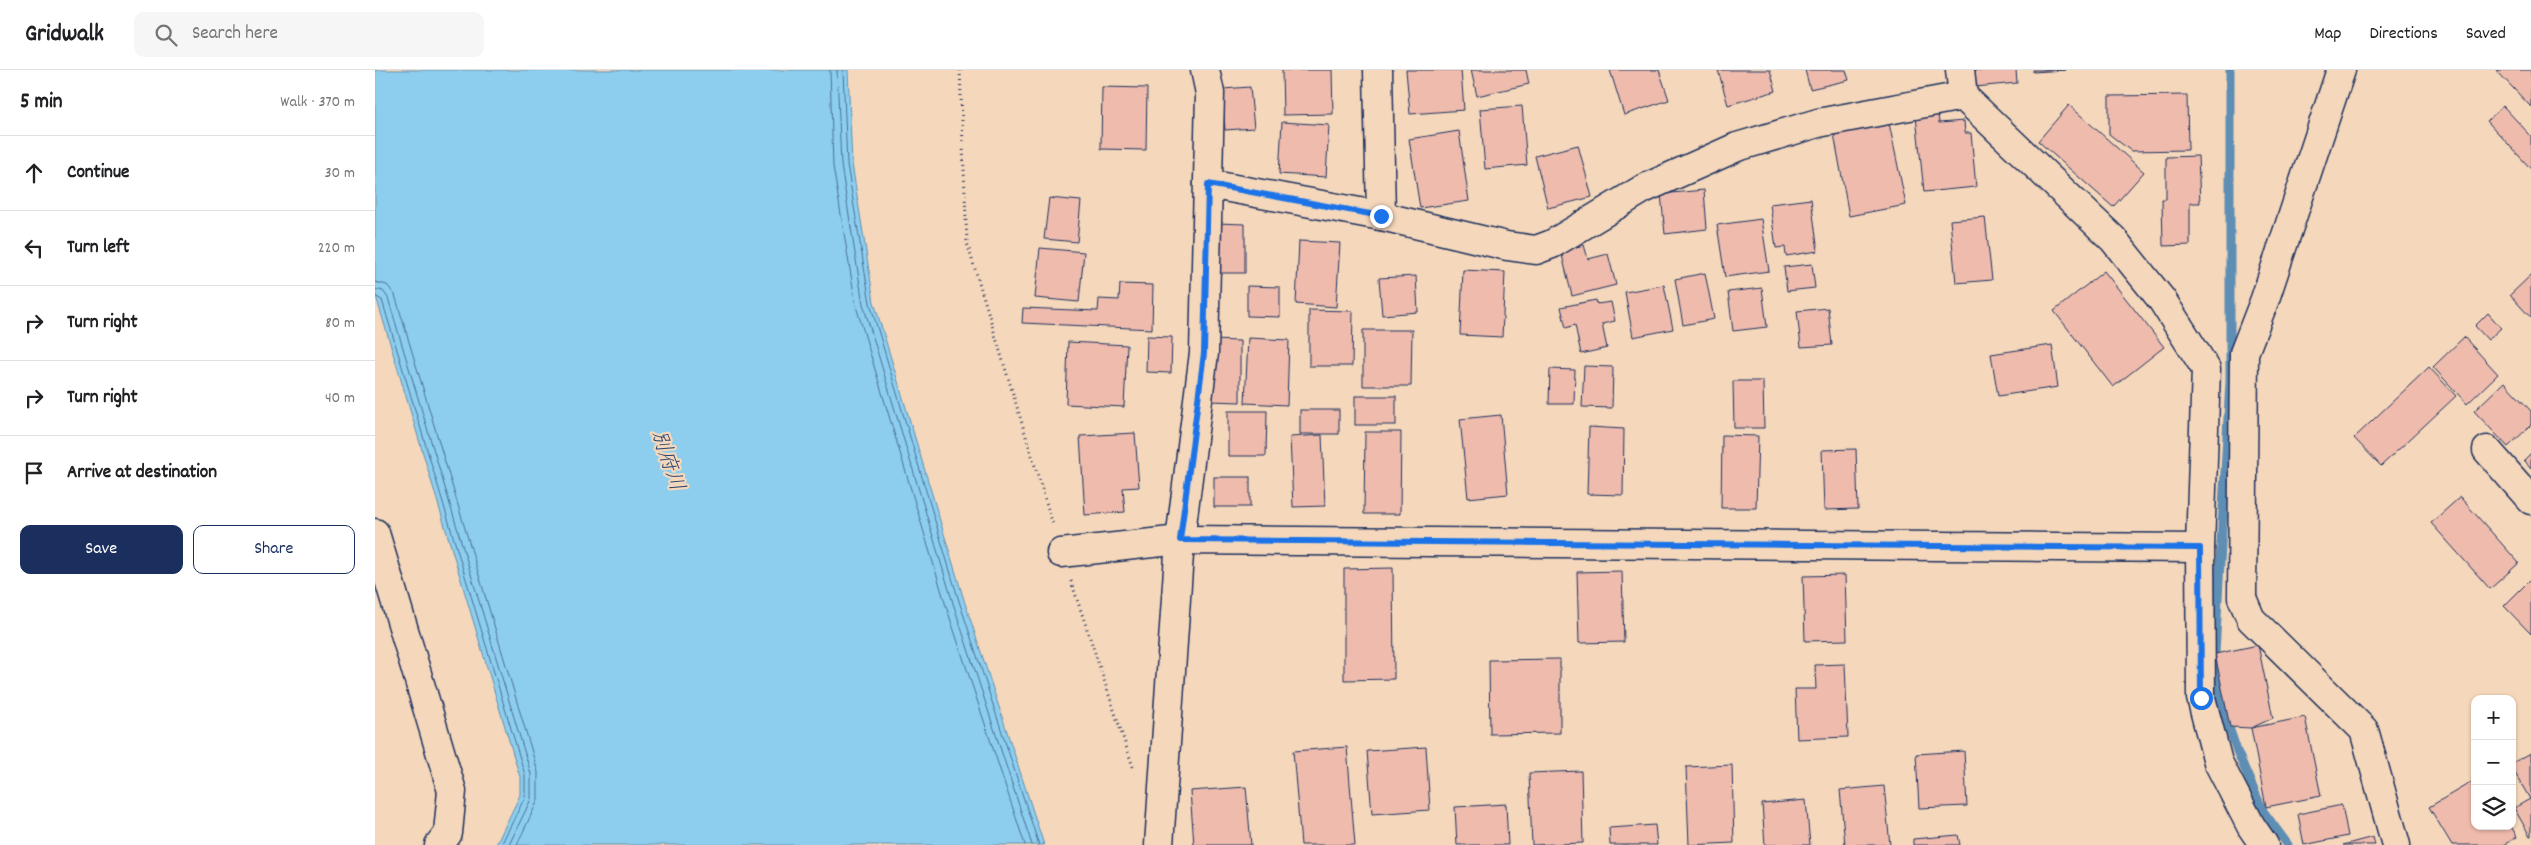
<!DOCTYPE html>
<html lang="en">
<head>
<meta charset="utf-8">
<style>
	:root { --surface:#fff; --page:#f6f6f6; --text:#202124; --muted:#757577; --line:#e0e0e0; --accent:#1b2f5e }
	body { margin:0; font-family:Dekko,"Klee One",sans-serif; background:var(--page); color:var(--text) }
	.controls { position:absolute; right:15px; bottom:15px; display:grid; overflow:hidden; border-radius:10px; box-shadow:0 1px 4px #0004 }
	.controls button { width:45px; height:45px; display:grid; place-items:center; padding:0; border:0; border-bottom:1px solid var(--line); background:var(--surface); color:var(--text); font:25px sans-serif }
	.stop { position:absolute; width:15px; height:15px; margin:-11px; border:4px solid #1a73e8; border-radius:50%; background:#fff }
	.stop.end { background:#1a73e8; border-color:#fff; box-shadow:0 1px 5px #0008 }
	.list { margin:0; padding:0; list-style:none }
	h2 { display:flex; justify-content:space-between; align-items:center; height:65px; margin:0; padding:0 20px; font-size:21px }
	h2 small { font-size:16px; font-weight:400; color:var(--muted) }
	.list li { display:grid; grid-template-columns:32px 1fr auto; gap:15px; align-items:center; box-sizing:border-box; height:75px; padding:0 20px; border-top:1px solid var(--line) }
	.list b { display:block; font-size:19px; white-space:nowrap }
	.list em { font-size:16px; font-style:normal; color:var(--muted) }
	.actions { display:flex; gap:10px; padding:15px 20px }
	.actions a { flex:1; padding:11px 0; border:1px solid var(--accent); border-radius:10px; text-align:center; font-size:18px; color:var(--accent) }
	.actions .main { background:var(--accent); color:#fff }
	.icon { flex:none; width:28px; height:28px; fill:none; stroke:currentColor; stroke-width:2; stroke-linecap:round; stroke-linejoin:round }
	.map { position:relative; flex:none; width:2156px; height:775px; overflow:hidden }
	header { display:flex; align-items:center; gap:30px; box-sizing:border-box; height:70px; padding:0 25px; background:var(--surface); border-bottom:1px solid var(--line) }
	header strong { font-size:24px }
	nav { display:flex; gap:28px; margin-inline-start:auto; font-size:18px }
	.search { width:350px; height:45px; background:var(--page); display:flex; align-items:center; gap:12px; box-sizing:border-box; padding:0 18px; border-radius:10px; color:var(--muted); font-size:19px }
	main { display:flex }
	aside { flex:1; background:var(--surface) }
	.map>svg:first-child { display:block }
	.water { fill:#8dceee; stroke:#5f8eb4 }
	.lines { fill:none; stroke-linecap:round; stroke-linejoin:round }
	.shore { stroke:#496f98; stroke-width:1 }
	.stream { stroke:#5f8eb4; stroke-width:9 }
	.building { fill:#efbbad; stroke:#1b2f5e }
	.minor-casing { stroke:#1b2f5e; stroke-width:31 }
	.path { stroke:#1b2f5e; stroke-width:3; stroke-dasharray:1 4; stroke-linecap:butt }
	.minor { stroke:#f5d8bb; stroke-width:28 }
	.route { stroke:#1a73e8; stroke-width:6 }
	.labels { text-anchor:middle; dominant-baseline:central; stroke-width:4.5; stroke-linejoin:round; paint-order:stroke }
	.water-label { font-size:21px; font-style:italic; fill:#2c4774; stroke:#f5d8bb }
</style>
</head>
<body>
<header>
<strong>Gridwalk</strong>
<div class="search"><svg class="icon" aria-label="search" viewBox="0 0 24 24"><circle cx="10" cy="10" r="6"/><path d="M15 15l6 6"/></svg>Search here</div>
<nav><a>Map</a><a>Directions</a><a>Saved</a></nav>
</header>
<main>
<aside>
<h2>5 min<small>Walk · 370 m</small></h2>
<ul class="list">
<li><svg class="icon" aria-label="ahead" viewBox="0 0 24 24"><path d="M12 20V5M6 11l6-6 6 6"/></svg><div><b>Continue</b></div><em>30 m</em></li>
<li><svg class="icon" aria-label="left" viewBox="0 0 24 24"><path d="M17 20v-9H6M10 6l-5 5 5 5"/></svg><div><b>Turn left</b></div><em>220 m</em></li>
<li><svg class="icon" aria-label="right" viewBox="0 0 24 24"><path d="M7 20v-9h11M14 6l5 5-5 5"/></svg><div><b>Turn right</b></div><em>80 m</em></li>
<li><svg class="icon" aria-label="right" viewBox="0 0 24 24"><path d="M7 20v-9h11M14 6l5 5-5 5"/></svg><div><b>Turn right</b></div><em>40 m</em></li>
<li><svg class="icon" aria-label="arrive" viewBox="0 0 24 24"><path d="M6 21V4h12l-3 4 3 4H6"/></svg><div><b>Arrive at destination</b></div></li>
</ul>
<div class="actions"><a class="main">Save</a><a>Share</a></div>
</aside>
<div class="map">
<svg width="2156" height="775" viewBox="0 0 2156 775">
	<rect width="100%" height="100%" fill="#f5d8bb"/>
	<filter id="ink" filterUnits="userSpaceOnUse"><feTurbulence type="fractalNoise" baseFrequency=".02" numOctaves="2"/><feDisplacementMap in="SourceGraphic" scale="10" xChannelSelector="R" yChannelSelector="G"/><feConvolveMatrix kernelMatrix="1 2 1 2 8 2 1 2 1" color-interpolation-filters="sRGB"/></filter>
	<g filter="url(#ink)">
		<path class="water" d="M0,0H473L477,94L499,232L589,530L669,775H121L145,725V707L0,223Z"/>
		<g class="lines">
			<g class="shore">
				<path d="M455,0L458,96L481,236L571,536L650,775"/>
				<path d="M462,0L466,95L488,234L578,533L657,775"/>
				<path d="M468,0L472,94L495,233L584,531L664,775"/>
				<path d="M0,212L12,215L20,225L163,702V730L142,775"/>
				<path d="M0,219L8,221L13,228L156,704V729L134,775"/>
				<path d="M0,226L7,230L150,705V727L126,775"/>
			</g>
			<path class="stream" d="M1855,0V311L1840,584L1844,628L1862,681L1888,741L1913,775"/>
		</g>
		<g class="building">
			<path d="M907,0H957L958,44L908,45Z"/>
			<path d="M1031,0H1086L1089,40L1035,44Z"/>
			<path d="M1096,0H1151L1154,14L1102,26Z"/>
			<path d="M1235,0H1284L1294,30L1249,45Z"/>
			<path d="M1343,0H1395L1401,21L1353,35Z"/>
			<path d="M1430,0H1471L1474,10L1435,19Z"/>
			<path d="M1598,0H1641L1642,13L1600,17Z"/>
			<path d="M1658,0H1690L1658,2Z"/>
			<path d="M2121,0H2156V37Z"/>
			<path d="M727,17L772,18L771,80L726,79Z"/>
			<path d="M875,17L879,58L850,60L847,19Z"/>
			<path d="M1812,25L1813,80L1756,81L1734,64V26Z"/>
			<path d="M1694,35L1769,102L1738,137L1663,71Z"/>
			<path d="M1147,36L1152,95L1110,99L1105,39Z"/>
			<path d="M2128,36L2156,66V99L2112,51Z"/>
			<path d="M1563,44L1564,53L1589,51L1590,63H1596L1601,117L1549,122L1541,46Z"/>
			<path d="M907,52L954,55L951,107L904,104Z"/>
			<path d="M1514,53L1531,135L1474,146L1459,64Z"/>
			<path d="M1084,61L1094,131L1045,138L1034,69Z"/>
			<path d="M1203,75L1217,127L1173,138L1160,86Z"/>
			<path d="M1823,86L1825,133H1815V175L1788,176L1787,129H1791V87Z"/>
			<path d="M1329,120L1332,159L1290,164L1286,124Z"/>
			<path d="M674,128L706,131L702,172L669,169Z"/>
			<path d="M1436,129L1443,181L1411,186L1410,177L1401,178L1395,134Z"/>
			<path d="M1610,147L1617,210L1581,213L1575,150Z"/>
			<path d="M1386,149L1394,201L1350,207L1342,155Z"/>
			<path d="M841,153L870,154V203H841Z"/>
			<path d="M924,171L965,173L961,237L921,234Z"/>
			<path d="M1209,175L1213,189L1233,184L1241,215L1197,226L1186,181Z"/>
			<path d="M665,178L709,182L704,232L660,228Z"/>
			<path d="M1437,194L1440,218L1412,221L1409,197Z"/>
			<path d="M1088,200L1130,202L1127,267L1085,265Z"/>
			<path d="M1729,201L1789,277L1738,317L1679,241Z"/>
			<path d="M1330,203L1339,249L1308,255L1300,209Z"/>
			<path d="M2156,205V248L2135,225Z"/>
			<path d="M1041,206L1043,242L1007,245L1004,208Z"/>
			<path d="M745,214L778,215L777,259L647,253L648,238L723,241L724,229L744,230Z"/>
			<path d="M1289,215L1298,259L1258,267L1250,222Z"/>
			<path d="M872,216L905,217V247L872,246Z"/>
			<path d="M1387,218L1392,257L1358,261L1353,222Z"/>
			<path d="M1221,230L1222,234L1236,232L1240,251L1227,254L1232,278L1206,284L1200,255L1191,258L1186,237Z"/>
			<path d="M1453,238L1457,275L1426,277L1422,241Z"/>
			<path d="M934,240L978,241L977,296H934Z"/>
			<path d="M2113,243L2126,258L2113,270L2100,256Z"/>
			<path d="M988,260H1037L1036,316H988Z"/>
			<path d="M772,266L797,267L796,303L771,302Z"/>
			<path d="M2089,267L2123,304L2092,334L2058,297Z"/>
			<path d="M873,268L914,270L912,335L870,333Z"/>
			<path d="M836,270L865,271V332L835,331Z"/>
			<path d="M693,272L752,275L749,337L691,334Z"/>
			<path d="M1677,275L1683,317L1623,326L1616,284Z"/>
			<path d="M1209,296L1238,297L1237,338L1207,337Z"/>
			<path d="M2054,297L2081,326L2006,396L1979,368Z"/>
			<path d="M1175,299L1200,300L1199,334H1174Z"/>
			<path d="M1358,311H1388L1389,358H1359Z"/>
			<path d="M2129,312L2156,341V355L2133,377L2099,341Z"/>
			<rect x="980" y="326" width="41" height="29"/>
			<rect x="925" y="340" width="39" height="24"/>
			<path d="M853,341H892L891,386H853Z"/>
			<path d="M1126,345L1133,424L1093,428L1085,349Z"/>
			<path d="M1214,357L1249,359L1248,425L1212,424Z"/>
			<path d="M990,362H1026L1025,444H989Z"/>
			<path d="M760,363L764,417L748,418L750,442L710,445L705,366Z"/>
			<path d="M947,365L950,436L918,437L915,367Z"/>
			<path d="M1347,365L1383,366L1381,438H1346Z"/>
			<path d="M1481,379L1483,439L1449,440L1447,380Z"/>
			<path d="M2156,383V398L2149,390Z"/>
			<rect x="839" y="407" width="36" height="30"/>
			<path d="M2085,427L2144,493L2115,519L2056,453Z"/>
			<path d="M1018,498L1019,609L969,610V499Z"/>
			<path d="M1247,501L1249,572L1204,573L1202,502Z"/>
			<path d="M1470,505L1472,570L1430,571L1428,506Z"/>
			<path d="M2156,509V564L2129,536Z"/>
			<path d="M1883,575L1898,648L1876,658L1855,657L1840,584Z"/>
			<path d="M1185,589V663L1115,664L1114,590Z"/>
			<path d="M1470,594L1473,667L1422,669L1420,619H1441L1440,595Z"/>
			<path d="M1930,647L1946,726L1891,737L1876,658Z"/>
			<path d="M972,677L980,775H926L918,681Z"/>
			<path d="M1051,677L1055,740L997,744L992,681Z"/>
			<path d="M1589,681L1592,736L1544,738L1541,684Z"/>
			<path d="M2156,683V766H2155L2139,738L2155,729L2137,698V693Z"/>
			<path d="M1357,695L1359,773L1314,775L1311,697Z"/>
			<path d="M1206,701L1208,773L1157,775L1154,703Z"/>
			<path d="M2100,710V756H2136L2142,767L2129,775H2077L2054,737Z"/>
			<path d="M1509,716L1515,775H1470L1465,720Z"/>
			<path d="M871,717L876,775H819L815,721Z"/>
			<path d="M1431,730L1435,775H1390L1387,734Z"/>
			<path d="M1131,734L1133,775H1082L1080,737Z"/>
			<path d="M1967,735L1973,766L1929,775L1923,744Z"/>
			<path d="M1280,755L1282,775H1235L1234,758Z"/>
			<path d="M1583,765L1585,775H1538V769Z"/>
			<path d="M1998,767L2000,775H1968Z"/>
		</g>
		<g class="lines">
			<g class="minor-casing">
				<g id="minor">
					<path d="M1003,0L1006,146"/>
					<path d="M1585,0L1588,26L1738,169L1787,230L1831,299L1825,478L1826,628L1843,692L1876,756L1889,775"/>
					<path d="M1966,0L1890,229L1869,283L1867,528L1876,549L1989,660L2021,775"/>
					<path d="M833,114L1006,146L1132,176L1161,180L1177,174L1268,119L1362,77L1443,53L1588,26"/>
					<path d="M2112,380L2156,430"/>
					<path d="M0,463L77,721L73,763L64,775"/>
					<path d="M686,483L805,470L1825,478"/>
					<path d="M784,775L805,470L829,283L835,23L830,0"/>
				</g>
			</g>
			<g class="path">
				<path d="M585,0L592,173L678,455"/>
				<path d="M696,511L758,697"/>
			</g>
			<use href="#minor" class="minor"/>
		</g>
	</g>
	<g class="lines" filter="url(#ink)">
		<path class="route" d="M1006,146L833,114L829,283L805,470L1825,478L1826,628"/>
	</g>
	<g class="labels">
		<g class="water-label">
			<text transform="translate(291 391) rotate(71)">別府川</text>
		</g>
	</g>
</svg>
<div class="controls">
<button>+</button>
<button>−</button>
<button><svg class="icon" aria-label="layers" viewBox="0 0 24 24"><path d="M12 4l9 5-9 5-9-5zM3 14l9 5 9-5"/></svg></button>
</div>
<div class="stop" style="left:1826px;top:628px"></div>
<div class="stop end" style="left:1006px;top:146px"></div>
</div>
</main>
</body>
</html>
